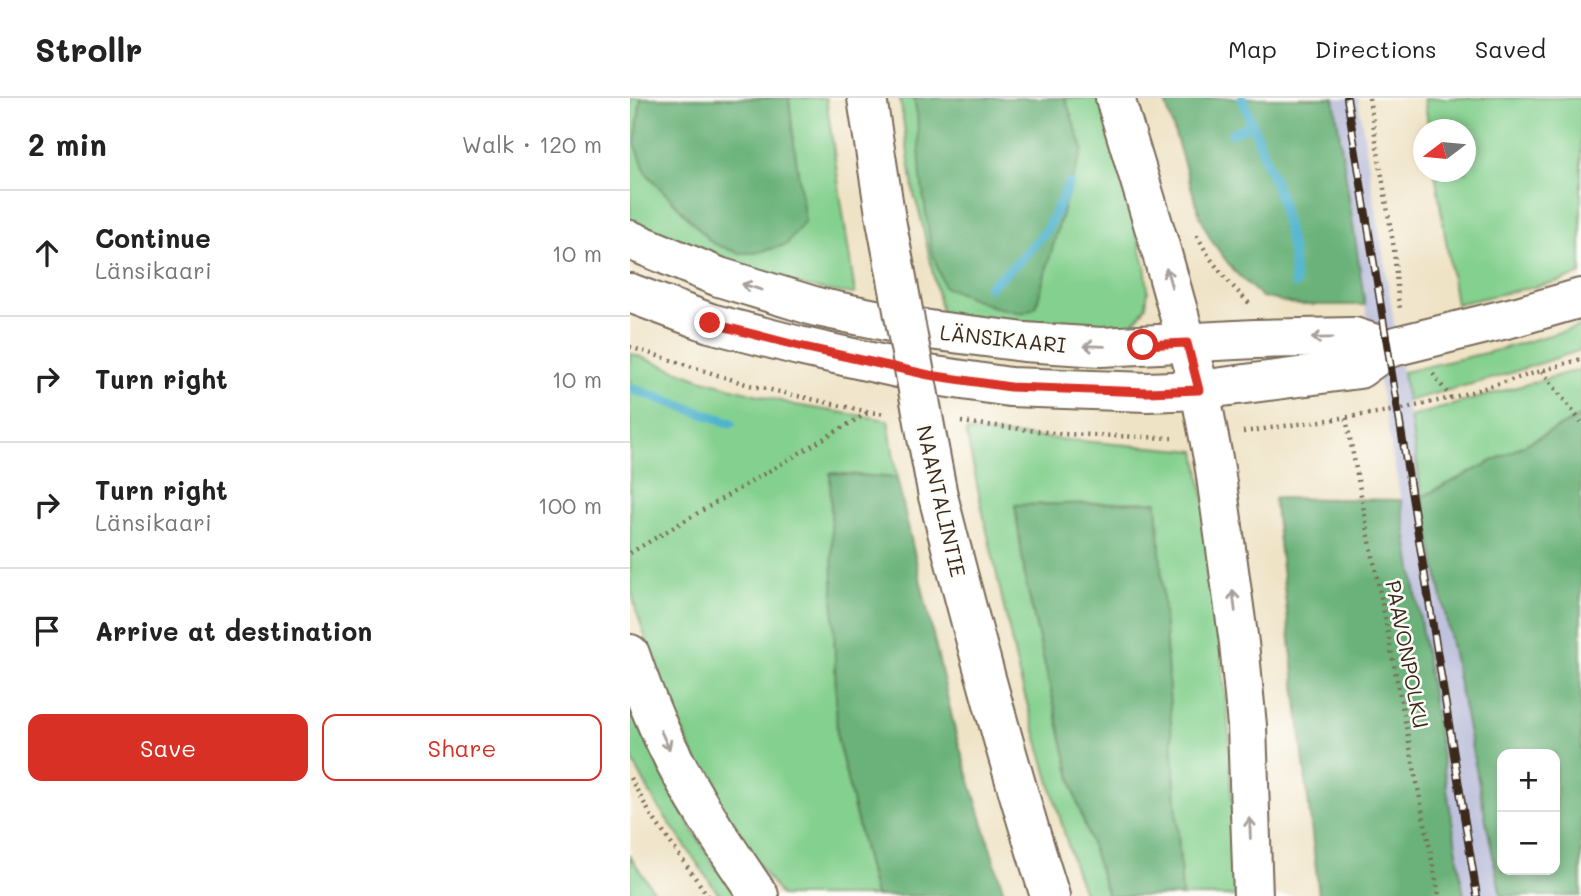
<!DOCTYPE html>
<html lang="en">
<head>
<meta charset="utf-8">
<style>
	:root { --surface:#fff; --page:#f6f6f6; --text:#222; --muted:#767676; --line:#e0e0e0; --accent:#d93025 }
	body { margin:0; font-family:Mali,sans-serif; background:var(--page); color:var(--text) }
	.controls { position:absolute; right:21px; bottom:21px; display:grid; overflow:hidden; border-radius:14px; box-shadow:0 4px 10px #0003 }
	.controls button { width:63px; height:63px; display:grid; place-items:center; padding:0; border:0; border-bottom:2px solid var(--line); background:var(--surface); color:var(--text); font:35px sans-serif }
	.compass { position:absolute; left:783px; top:21px; width:63px; height:63px; border-radius:50%; background:var(--surface); box-shadow:0 4px 10px #0003; rotate:254deg }
	.stop { position:absolute; width:21px; height:21px; margin:-16px; border:5px solid #d93025; border-radius:50%; background:#fff }
	.stop.end { background:#d93025; border-color:#fff; box-shadow:0 2px 7px #0008 }
	.list { margin:0; padding:0; list-style:none }
	h2 { display:flex; justify-content:space-between; align-items:center; height:91px; margin:0; padding:0 28px; font-size:30px }
	h2 small { font-size:23px; font-weight:400; color:var(--muted) }
	.list li { display:grid; grid-template-columns:46px 1fr auto; gap:21px; align-items:center; box-sizing:border-box; height:126px; padding:0 28px; border-top:2px solid var(--line) }
	.list b { display:block; font-size:26px; white-space:nowrap }
	.list p { margin:0; font-size:23px; white-space:nowrap; color:var(--muted) }
	.list em { font-size:23px; font-style:normal; color:var(--muted) }
	.actions { display:flex; gap:14px; padding:21px 28px }
	.actions a { flex:1; padding:16px 0; border:2px solid var(--accent); border-radius:14px; text-align:center; font-size:24px; color:var(--accent) }
	.actions .main { background:var(--accent); color:#fff }
	.icon { flex:none; width:38px; height:38px; fill:none; stroke:currentColor; stroke-width:2; stroke-linecap:round; stroke-linejoin:round }
	.map { position:relative; flex:none; width:951px; height:798px; overflow:hidden }
	header { display:flex; align-items:center; gap:42px; box-sizing:border-box; height:98px; padding:0 35px; background:var(--surface); border-bottom:2px solid var(--line) }
	header strong { font-size:33px }
	nav { display:flex; gap:38px; margin-inline-start:auto; font-size:24px }
	main { display:flex }
	aside { flex:1; background:var(--surface) }
	.map>svg:first-child { display:block }
	.industrial { fill:#bfc2dd }
	.green { fill:#84d08e; stroke:#607d56; stroke-width:2 }
	.forest { fill:#6bb279; stroke:#536e4c; stroke-width:2; fill-rule:evenodd }
	.lines { fill:none; stroke-linecap:round; stroke-linejoin:round }
	.stream { stroke:#50b3ce; stroke-width:10 }
	.tertiary-casing { stroke:#7a6b59; stroke-width:42 }
	.secondary-casing { stroke:#7a6b59; stroke-width:42 }
	.path { stroke:#7a6b59; stroke-width:4.5; stroke-dasharray:2 5; stroke-linecap:butt }
	.tertiary { stroke:#fff; stroke-width:38 }
	.secondary { stroke:#fff; stroke-width:38 }
	.rail-casing { stroke:#3b2a1e; stroke-width:8 }
	.rail { stroke:#fdfcf7; stroke-width:5; stroke-dasharray:16; stroke-linecap:butt }
	.secondary-bridge-casing { stroke:#7a6b59; stroke-width:42; stroke-linecap:butt }
	.secondary-bridge { stroke:#fff; stroke-width:38 }
	.oneway { stroke:#a79f9a }
	.route { stroke:#d93025; stroke-width:9 }
	.labels { text-anchor:middle; dominant-baseline:central; stroke-width:5; stroke-linejoin:round; paint-order:stroke }
	.street-label { font-size:21px; fill:#3b2a1e; stroke:#fdfcf7 }
</style>
</head>
<body>
<header>
<strong>Strollr</strong>
<nav><a>Map</a><a>Directions</a><a>Saved</a></nav>
</header>
<main>
<aside>
<h2>2 min<small>Walk · 120 m</small></h2>
<ul class="list">
<li><svg class="icon" aria-label="ahead" viewBox="0 0 24 24"><path d="M12 20V5M6 11l6-6 6 6"/></svg><div><b>Continue</b><p>Länsikaari</p></div><em>10 m</em></li>
<li><svg class="icon" aria-label="right" viewBox="0 0 24 24"><path d="M7 20v-9h11M14 6l5 5-5 5"/></svg><div><b>Turn right</b></div><em>10 m</em></li>
<li><svg class="icon" aria-label="right" viewBox="0 0 24 24"><path d="M7 20v-9h11M14 6l5 5-5 5"/></svg><div><b>Turn right</b><p>Länsikaari</p></div><em>100 m</em></li>
<li><svg class="icon" aria-label="arrive" viewBox="0 0 24 24"><path d="M6 21V4h12l-3 4 3 4H6"/></svg><div><b>Arrive at destination</b></div></li>
</ul>
<div class="actions"><a class="main">Save</a><a>Share</a></div>
</aside>
<div class="map">
<svg width="951" height="798" viewBox="0 0 951 798">
	<rect width="100%" height="100%" fill="#fdfcf7"/>
	<filter id="ink" filterUnits="userSpaceOnUse"><feTurbulence type="fractalNoise" baseFrequency=".0143" numOctaves="2"/><feDisplacementMap in="SourceGraphic" scale="14" xChannelSelector="R" yChannelSelector="G"/><feConvolveMatrix kernelMatrix="1 2 1 2 8 2 1 2 1" color-interpolation-filters="sRGB"/></filter>
	<filter id="wash" filterUnits="userSpaceOnUse"><feTurbulence type="fractalNoise" baseFrequency=".00686" numOctaves="4" result="noise"/><feDisplacementMap in="SourceGraphic" scale="28" xChannelSelector="R" yChannelSelector="G"/><feGaussianBlur stdDeviation="1.57" result="paint"/><feColorMatrix in="noise" values="0 0 0 0 0 0 0 0 0 0 0 0 0 0 0 0 0 1.4 0 .05"/><feComposite in="paint" operator="in"/></filter>
	<g filter="url(#wash)">
		<rect width="100%" height="100%" fill="#efe3c6"/>
		<path class="industrial" d="M704,0H728L792,399L871,798H834L771,403L735,207Z"/>
		<g class="green">
			<path d="M0,0H196L225,196C147,189 73,155 0,128Z"/>
			<path d="M270,0H469L515,167L518,192L516,208L507,221L499,228L449,235L312,217L290,116L284,97Z"/>
			<path d="M794,0H951V176L930,183L826,206L805,74H836V32L799,31Z"/>
			<path d="M951,228V252L868,279L777,303L773,274L864,253Z"/>
			<path d="M0,255L70,281L165,307L258,322L267,380L201,375L207,639L245,798H151L123,759L80,692L37,600L6,512L0,487Z"/>
			<path d="M951,271V318L792,399L780,319Z"/>
			<path d="M336,333L566,353L579,431L599,634L606,798H552L526,404L385,407L396,485L445,697L478,798H455L443,765L389,577L351,406Z"/>
			<path d="M0,608L45,702L80,761L106,798H90L25,704L0,658Z"/>
			<path d="M0,758L27,798H0Z"/>
		</g>
		<g class="forest">
			<path d="M11,0H159L164,45L175,123L156,147L125,155H108L82,145L16,75L5,45Z"/>
			<path d="M284,0H435L453,51L438,94L406,209L392,215L364,209L314,189L301,151L291,80L287,17Z"/>
			<path d="M534,0H704L735,207H669L632,199L604,173L581,142L570,118Z"/>
			<path d="M951,318V798H871L792,399ZM872,656H925V772H872Z"/>
			<path d="M200,375L267,380L326,637L375,798H245L207,639Z"/>
			<path d="M644,400L771,402L834,798H689Z"/>
			<path d="M527,404L552,798H478L445,697L396,485L385,407Z"/>
		</g>
		<g class="lines">
			<g class="stream">
				<path d="M622,26L650,99L662,153L665,186"/>
				<path d="M602,35L622,26L612,0"/>
				<path d="M359,189L390,162L416,133L439,86"/>
				<path d="M2,291L101,325"/>
			</g>
		</g>
	</g>
	<g filter="url(#ink)">
		<g class="lines">
			<g class="tertiary-casing">
				<g id="tertiary">
					<path d="M0,142L89,179L187,209L299,232L394,244L471,249L625,241L724,239L758,250"/>
					<path d="M0,195L80,225L169,248L299,277L380,289L517,294L570,292L729,271L758,250L888,218L951,200"/>
				</g>
			</g>
			<g class="secondary-casing">
				<g id="secondary">
					<path d="M237,0L256,122"/>
					<path d="M485,0L531,152L570,292L585,371L609,545L617,628L623,798"/>
					<path d="M308,398C342,532 378,666 420,798"/>
					<path d="M0,556C14,597 30,637 51,675C74,718 102,758 129,798"/>
				</g>
			</g>
			<g class="path">
				<path d="M739,0L764,151L768,200L770,210"/>
				<path d="M567,137C580,164 598,184 619,205"/>
				<path d="M0,249L119,287L239,314L256,316"/>
				<path d="M912,273L951,324"/>
				<path d="M803,276L821,300"/>
				<path d="M716,320L809,798"/>
				<path d="M331,324L433,336L542,340"/>
				<path d="M613,334L768,312L821,300L951,261"/>
				<path d="M0,455L239,314"/>
				<path d="M0,680L21,717L78,798"/>
			</g>
			<use href="#tertiary" class="tertiary"/>
			<use href="#secondary" class="secondary"/>
			<g class="rail-casing">
				<path id="rail" d="M717,0L847,798"/>
			</g>
			<use href="#rail" class="rail"/>
			<g class="secondary-bridge-casing">
				<path id="secondary-bridge" d="M256,122L308,398"/>
			</g>
			<use href="#secondary-bridge" class="secondary-bridge"/>
		</g>
		<defs><path id="oneway-shaft" d="M-6 0H5M1.5-3L5.5 0L1.5 3" fill="none" stroke-width="1.6" stroke-linecap="round" stroke-linejoin="round" transform="scale(1.75)"/></defs>
		<g class="oneway">
			<use href="#oneway-shaft" transform="translate(539 180) rotate(-106)"/>
			<use href="#oneway-shaft" transform="translate(122 189) rotate(-163)"/>
			<use href="#oneway-shaft" transform="translate(692 240) rotate(179)"/>
			<use href="#oneway-shaft" transform="translate(464 248) rotate(-178)"/>
			<use href="#oneway-shaft" transform="translate(604 503) rotate(-97)"/>
			<use href="#oneway-shaft" transform="translate(35 642) rotate(65)"/>
			<use href="#oneway-shaft" transform="translate(620 730) rotate(-92)"/>
		</g>
	</g>
	<g class="lines" filter="url(#ink)">
		<path class="route" d="M80,225L169,248L299,277L380,289L517,294L569,292L557,245L513,247"/>
	</g>
	<g class="labels">
		<g class="street-label">
			<text transform="translate(373 240) rotate(6)">LÄNSIKAARI</text>
			<text transform="translate(312 403) rotate(77)">NAANTALINTIE</text>
			<text transform="translate(778 556) rotate(79)">PAAVONPOLKU</text>
		</g>
	</g>
</svg>
<div class="controls">
<button>+</button>
<button>−</button>
</div>
<svg class="compass" viewBox="-18 -18 36 36"><path d="M0-13l5 13h-10z" fill="#e53935"/><path d="M0 13l5-13h-10z" fill="#767676"/></svg>
<div class="stop" style="left:513px;top:247px"></div>
<div class="stop end" style="left:80px;top:225px"></div>
</div>
</main>
</body>
</html>
